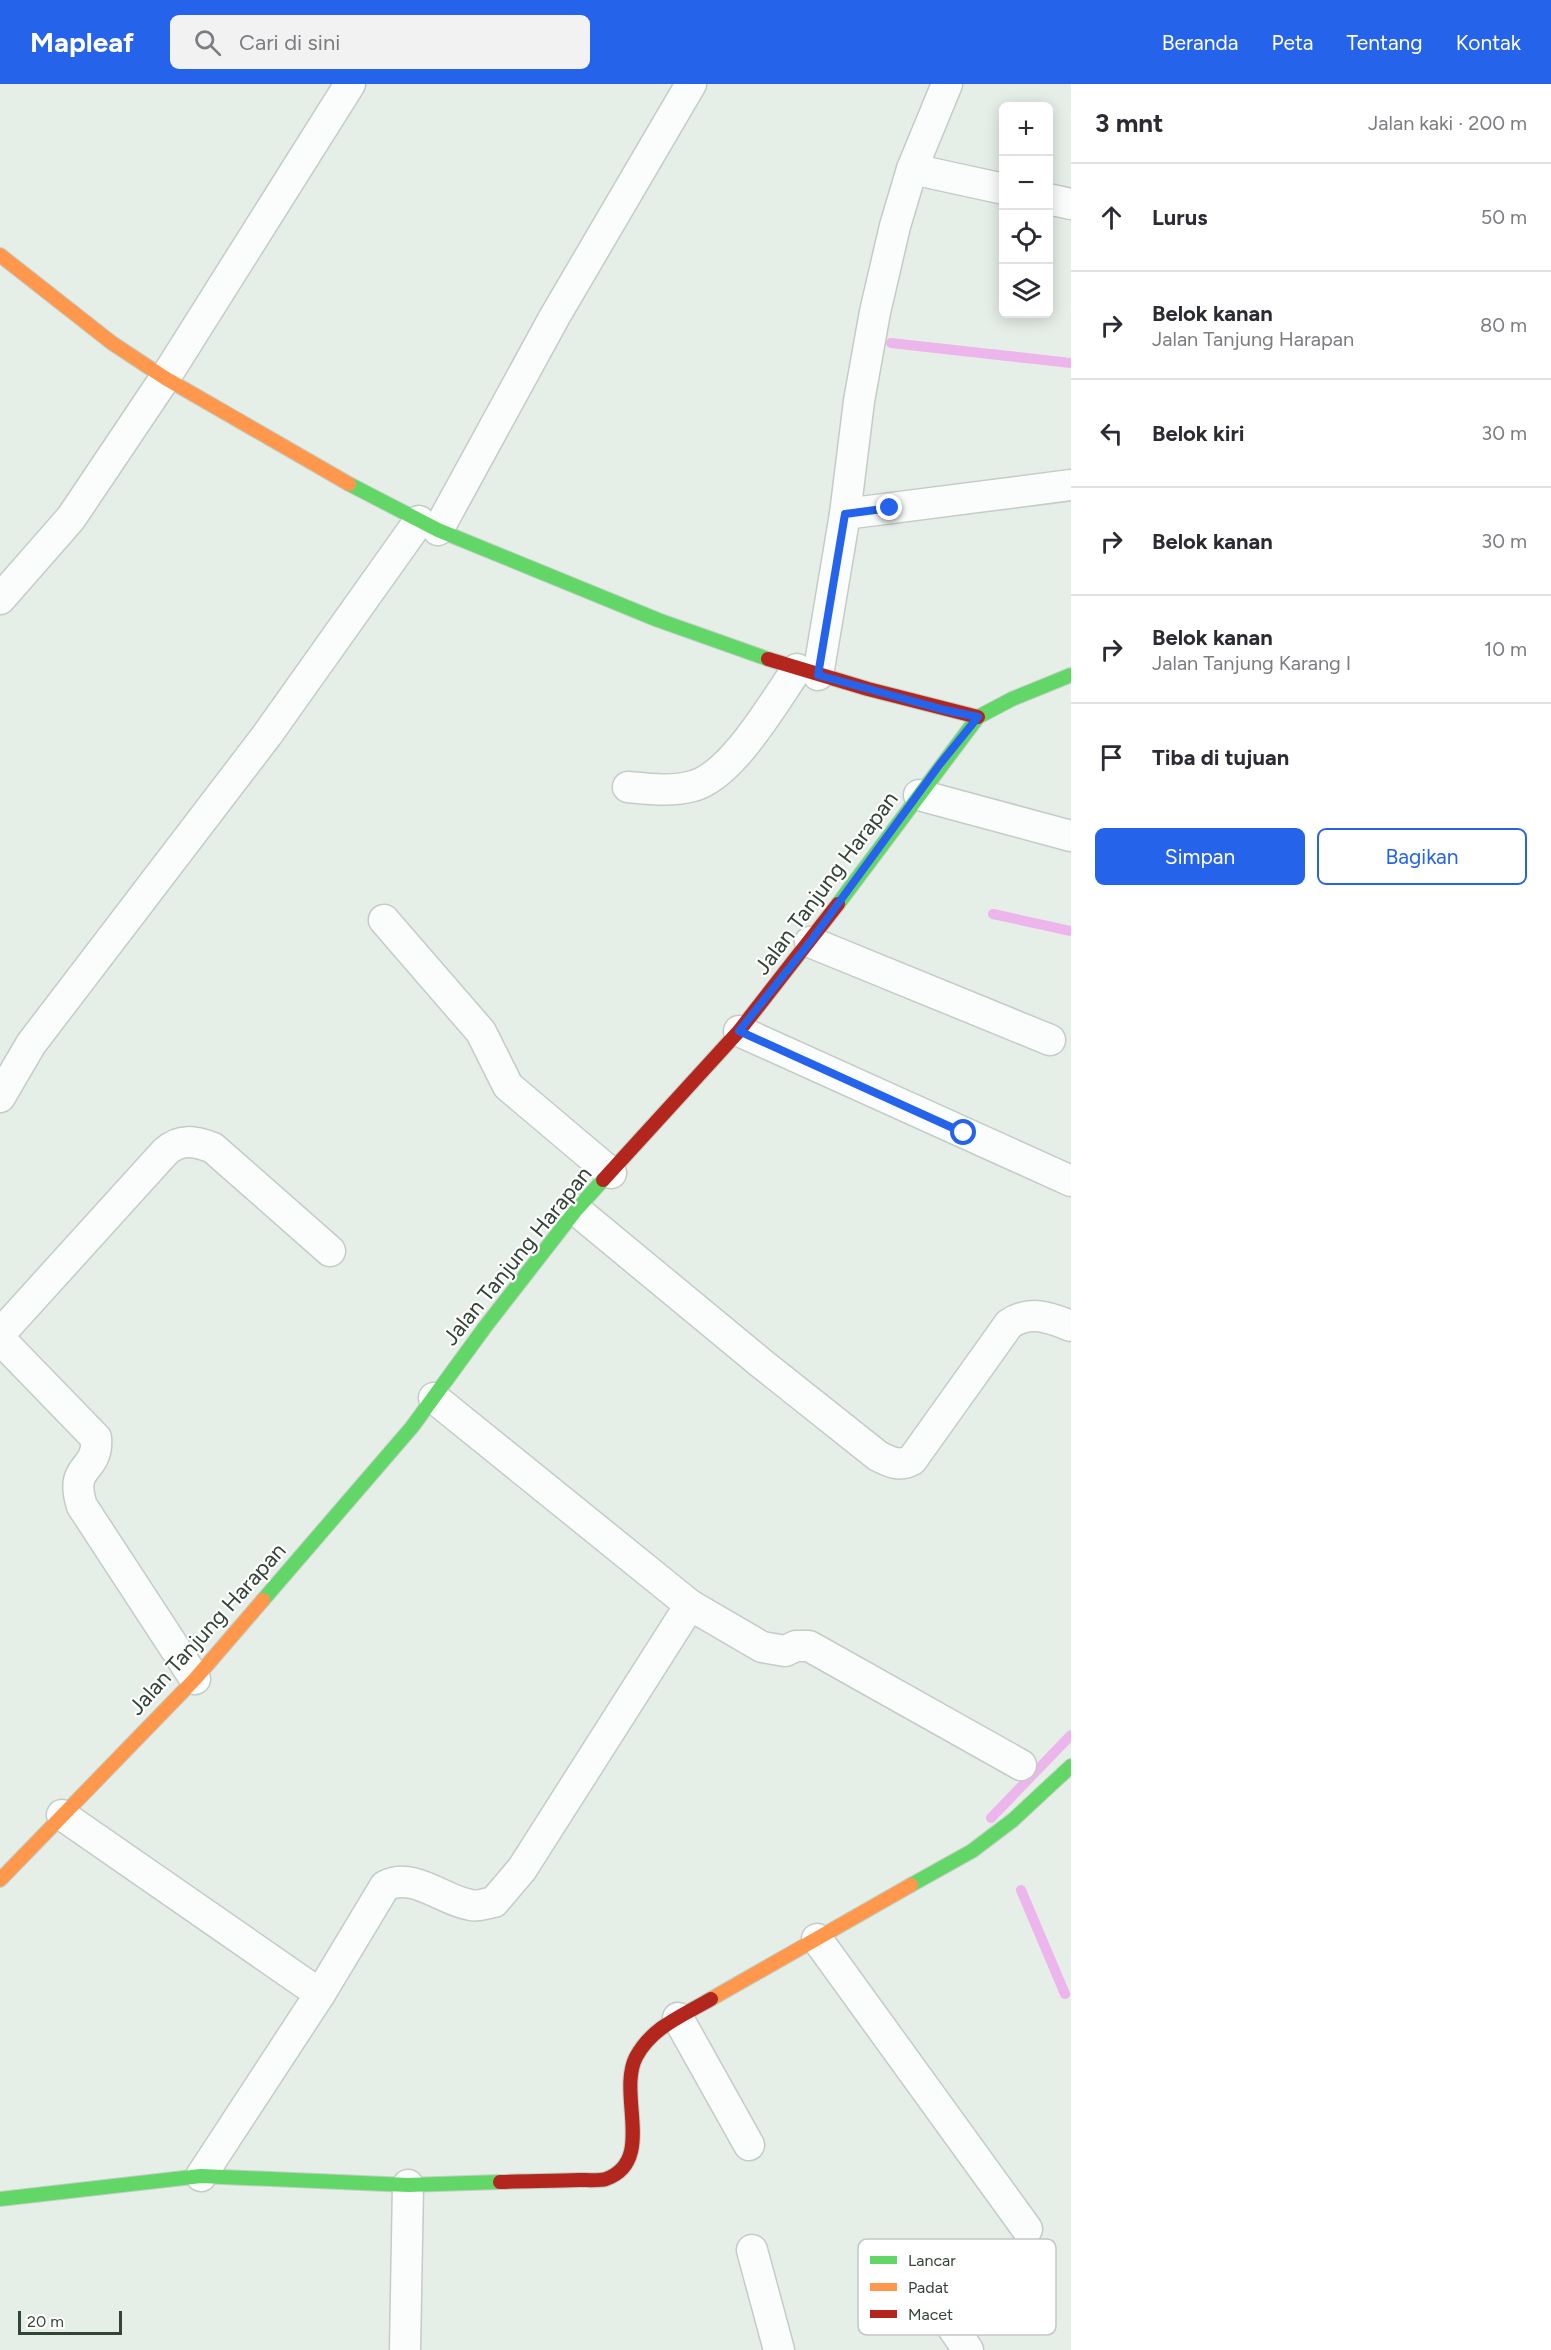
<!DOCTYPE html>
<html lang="id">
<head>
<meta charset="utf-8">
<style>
	:root { --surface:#fff; --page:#f2f2f3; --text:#2b2b33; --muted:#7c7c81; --line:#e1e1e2; --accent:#2563eb }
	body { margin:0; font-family:Figtree,sans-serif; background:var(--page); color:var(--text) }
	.controls { position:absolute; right:18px; top:18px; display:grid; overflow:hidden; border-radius:9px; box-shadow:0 3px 15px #0003 }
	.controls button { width:54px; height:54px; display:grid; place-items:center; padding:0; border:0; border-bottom:2px solid var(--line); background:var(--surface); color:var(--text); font:30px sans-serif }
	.scale { position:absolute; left:18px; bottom:15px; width:104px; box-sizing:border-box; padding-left:6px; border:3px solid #334337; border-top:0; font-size:16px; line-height:21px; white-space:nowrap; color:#334337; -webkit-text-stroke:4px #fff; paint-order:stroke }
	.stop { position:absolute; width:18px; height:18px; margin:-14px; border:4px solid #2563eb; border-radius:50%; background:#fff }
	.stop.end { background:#2563eb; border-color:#fff; box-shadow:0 2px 6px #0008 }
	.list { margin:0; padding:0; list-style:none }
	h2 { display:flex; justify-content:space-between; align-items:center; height:78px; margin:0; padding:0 24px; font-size:26px }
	h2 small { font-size:20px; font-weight:400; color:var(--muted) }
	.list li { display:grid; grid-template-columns:39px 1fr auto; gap:18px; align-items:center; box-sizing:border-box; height:108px; padding:0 24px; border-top:2px solid var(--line) }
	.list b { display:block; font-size:22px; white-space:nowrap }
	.list p { margin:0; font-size:20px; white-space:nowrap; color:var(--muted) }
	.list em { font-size:20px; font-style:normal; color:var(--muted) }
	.actions { display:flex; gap:12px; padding:18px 24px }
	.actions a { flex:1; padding:14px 0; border:2px solid var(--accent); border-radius:9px; text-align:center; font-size:21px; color:var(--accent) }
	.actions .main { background:var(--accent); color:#fff }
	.icon { flex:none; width:33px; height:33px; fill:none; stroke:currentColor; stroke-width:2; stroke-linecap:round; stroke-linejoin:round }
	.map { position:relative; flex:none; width:1071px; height:2266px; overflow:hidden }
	header { display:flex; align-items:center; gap:36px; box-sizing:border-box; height:84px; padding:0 30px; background:var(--accent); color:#fff }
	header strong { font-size:28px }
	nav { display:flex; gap:33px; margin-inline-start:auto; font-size:21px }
	.search { width:420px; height:54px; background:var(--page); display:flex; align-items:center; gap:15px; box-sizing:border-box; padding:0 21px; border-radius:9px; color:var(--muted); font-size:22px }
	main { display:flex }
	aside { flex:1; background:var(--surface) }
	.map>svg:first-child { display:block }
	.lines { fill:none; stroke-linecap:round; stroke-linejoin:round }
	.stream { stroke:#ecb5ec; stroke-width:10 }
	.street-casing { stroke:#c3ccc6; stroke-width:33 }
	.fast-casing { stroke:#c0d0c5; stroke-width:16 }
	.slow-casing { stroke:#c0d0c5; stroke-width:16 }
	.jam-casing { stroke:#c0d0c5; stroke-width:16 }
	.street { stroke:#fbfcfc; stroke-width:30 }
	.fast { stroke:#63d668; stroke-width:14 }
	.slow { stroke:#ff974d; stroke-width:14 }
	.jam { stroke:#b3261e; stroke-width:14 }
	.route { stroke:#2563eb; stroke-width:8 }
	.labels { text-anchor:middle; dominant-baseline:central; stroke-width:4.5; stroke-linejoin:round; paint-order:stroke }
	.street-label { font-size:22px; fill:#334337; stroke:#fff }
	.key { fill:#fff; stroke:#c2c7c3; stroke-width:1.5 }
	.key-label { font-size:16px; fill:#334337 }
</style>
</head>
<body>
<header>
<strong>Mapleaf</strong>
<div class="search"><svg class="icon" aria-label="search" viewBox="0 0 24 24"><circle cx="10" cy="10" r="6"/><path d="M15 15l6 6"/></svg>Cari di sini</div>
<nav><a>Beranda</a><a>Peta</a><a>Tentang</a><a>Kontak</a></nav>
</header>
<main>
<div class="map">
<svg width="1071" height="2266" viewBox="0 0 1071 2266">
	<rect width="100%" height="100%" fill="#e6eee8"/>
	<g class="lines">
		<g class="stream">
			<path d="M891,259L1071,279"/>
			<path d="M993,830L1071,847"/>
			<path d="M991,1734L1071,1651"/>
			<path d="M1021,1806L1065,1910"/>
		</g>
		<g class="street-casing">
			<g id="street">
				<path d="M912,85L1004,105"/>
				<path d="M1048,115L1071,120"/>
				<path d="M845,430L1071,401"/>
				<path d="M438,446L555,232L691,0"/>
				<path d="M0,515L71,434L165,294L350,0"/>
				<path d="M818,591L845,430L859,317L875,228L895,142L912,85L947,0"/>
				<path d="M628,703C649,705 672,708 693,702C732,692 774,618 797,585"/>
				<path d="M919,711L1071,752"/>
				<path d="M384,836L481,948L508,1002L611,1089"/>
				<path d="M810,858L1050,956"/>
				<path d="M739,947L1071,1097"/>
				<path d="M0,1013L31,960L267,651L419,437"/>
				<path d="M576,1126L761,1279L878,1372C890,1378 899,1383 912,1376L1009,1240C1030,1226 1049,1233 1071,1242"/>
				<path d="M0,1250L165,1068C180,1054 195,1057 213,1064L330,1167"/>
				<path d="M0,1255L96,1354C99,1389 68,1379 82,1422L195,1595"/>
				<path d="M434,1314L690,1521L762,1563L785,1567L796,1562H809L1021,1681"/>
				<path d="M62,1731L320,1910"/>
				<path d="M817,1855L1027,2145"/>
				<path d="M678,1934L749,2061"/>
				<path d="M201,2092L320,1910L385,1802C414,1787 443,1817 471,1821C478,1823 487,1819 494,1818L522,1785L690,1521"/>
				<path d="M752,2166L779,2266"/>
				<path d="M944,2231L968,2266"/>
				<path d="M405,2266L408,2101"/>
			</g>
		</g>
		<g class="fast-casing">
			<g id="fast">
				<path d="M349,400L438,446L658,536L768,575"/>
				<path d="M838,820L978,633L1012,615L1071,591"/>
				<path d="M263,1516L412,1343L485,1243L576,1126L603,1096"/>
				<path d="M911,1801L972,1767L1013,1736L1071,1682"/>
				<path d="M0,2115L201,2092L408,2101L500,2098"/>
			</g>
		</g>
		<g class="slow-casing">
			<g id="slow">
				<path d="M0,171L112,259L165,294L349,400"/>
				<path d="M0,1796L195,1595L263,1516"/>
				<path d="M711,1915L911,1801"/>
			</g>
		</g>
		<g class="jam-casing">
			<g id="jam">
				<path d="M768,575L868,605L978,633"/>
				<path d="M603,1096L739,947L838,820"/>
				<path d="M500,2098C526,2097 552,2097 579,2096C587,2096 599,2097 606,2095C656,2077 617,2010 636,1973C652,1943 682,1932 711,1915"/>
			</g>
		</g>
		<use href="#street" class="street"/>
		<use href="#fast" class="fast"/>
		<use href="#slow" class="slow"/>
		<use href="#jam" class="jam"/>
	</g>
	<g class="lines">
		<path class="route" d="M890,424L845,430L818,591L945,626L978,633L940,680L810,858L739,947L964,1049"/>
	</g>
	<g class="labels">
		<g class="street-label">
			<text transform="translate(826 799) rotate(-53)">Jalan Tanjung Harapan</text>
			<text transform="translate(517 1172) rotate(-51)">Jalan Tanjung Harapan</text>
			<text transform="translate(207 1545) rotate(-48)">Jalan Tanjung Harapan</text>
		</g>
	</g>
	<rect x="858" y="2155" width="198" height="96" rx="9" class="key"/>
	<rect x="870" y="2172" width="27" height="8" fill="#63d668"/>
	<rect x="870" y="2199" width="27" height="8" fill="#ff974d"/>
	<rect x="870" y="2226" width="27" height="8" fill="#b3261e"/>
	<g class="key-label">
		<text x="908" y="2182">Lancar</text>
		<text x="908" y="2209">Padat</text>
		<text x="908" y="2236">Macet</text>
	</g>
</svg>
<div class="controls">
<button>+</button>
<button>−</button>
<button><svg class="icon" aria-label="locate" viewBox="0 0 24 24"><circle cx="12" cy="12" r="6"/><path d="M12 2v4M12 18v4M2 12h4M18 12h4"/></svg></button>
<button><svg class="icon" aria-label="layers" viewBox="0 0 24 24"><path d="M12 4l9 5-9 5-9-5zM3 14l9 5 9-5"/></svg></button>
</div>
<div class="scale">20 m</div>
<div class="stop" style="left:964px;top:1049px"></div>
<div class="stop end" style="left:890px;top:424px"></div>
</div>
<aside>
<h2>3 mnt<small>Jalan kaki · 200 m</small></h2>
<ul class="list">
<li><svg class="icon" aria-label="ahead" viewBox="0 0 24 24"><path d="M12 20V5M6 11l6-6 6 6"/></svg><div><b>Lurus</b></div><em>50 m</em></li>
<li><svg class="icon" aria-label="right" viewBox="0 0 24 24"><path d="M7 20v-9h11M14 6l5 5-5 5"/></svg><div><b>Belok kanan</b><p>Jalan Tanjung Harapan</p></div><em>80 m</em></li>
<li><svg class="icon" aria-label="left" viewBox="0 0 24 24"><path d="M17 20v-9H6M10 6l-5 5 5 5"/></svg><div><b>Belok kiri</b></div><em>30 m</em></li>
<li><svg class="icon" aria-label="right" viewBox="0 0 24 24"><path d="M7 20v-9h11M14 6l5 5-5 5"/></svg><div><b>Belok kanan</b></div><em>30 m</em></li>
<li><svg class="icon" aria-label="right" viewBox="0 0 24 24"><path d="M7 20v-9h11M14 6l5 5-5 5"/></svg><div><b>Belok kanan</b><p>Jalan Tanjung Karang I</p></div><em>10 m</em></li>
<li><svg class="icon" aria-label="arrive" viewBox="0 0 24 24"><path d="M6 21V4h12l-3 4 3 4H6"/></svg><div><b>Tiba di tujuan</b></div></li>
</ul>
<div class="actions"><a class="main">Simpan</a><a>Bagikan</a></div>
</aside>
</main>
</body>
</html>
